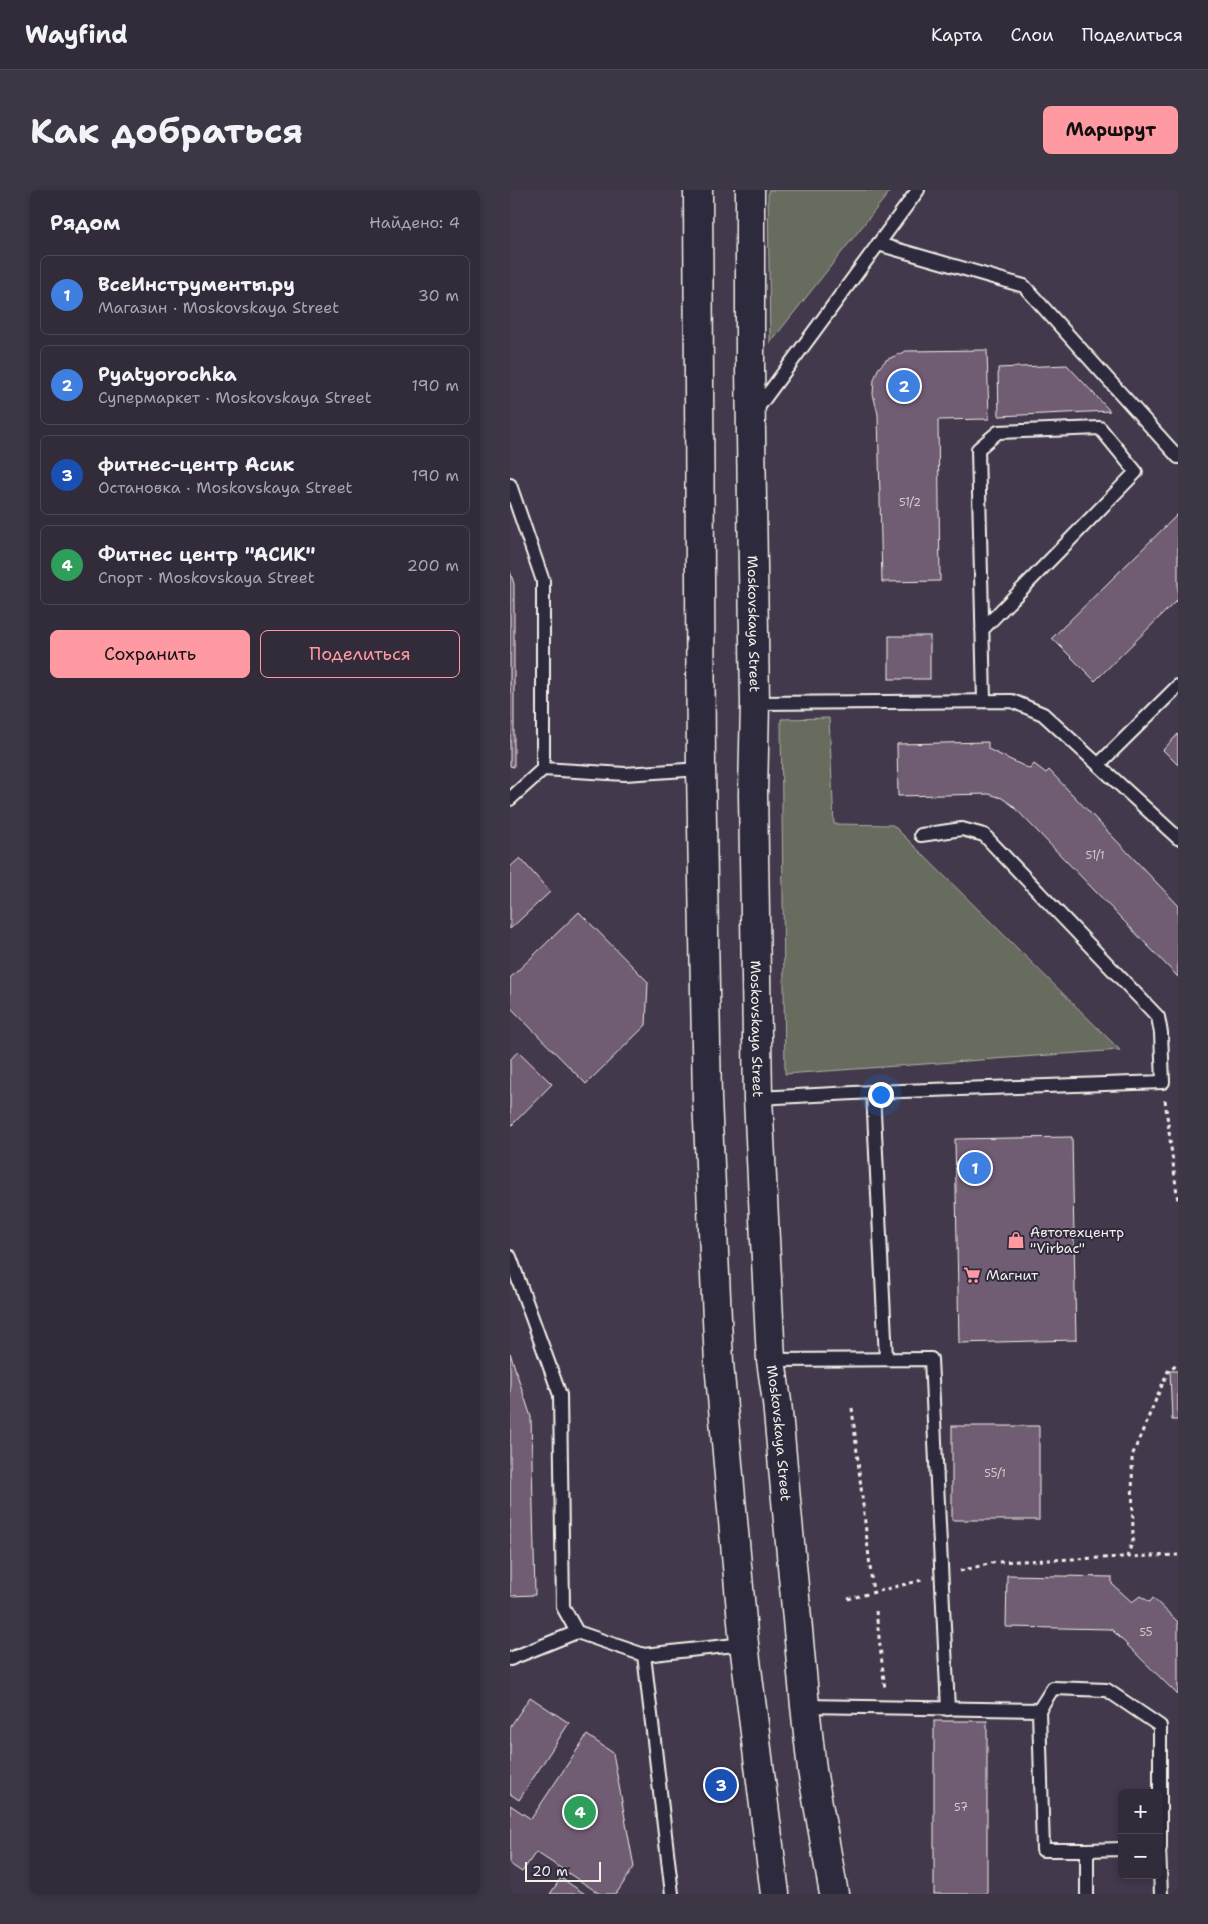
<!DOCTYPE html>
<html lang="ru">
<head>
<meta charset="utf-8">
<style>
	:root { --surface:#322b3a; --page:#3d3745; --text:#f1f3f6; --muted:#a8a7af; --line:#4d4754; --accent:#ff9aa2 }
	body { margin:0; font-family:"Shantell Sans",sans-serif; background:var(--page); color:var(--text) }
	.controls { position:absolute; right:15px; bottom:15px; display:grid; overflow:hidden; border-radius:8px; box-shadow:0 2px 8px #0003 }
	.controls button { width:45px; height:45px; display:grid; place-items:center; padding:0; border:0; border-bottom:1px solid var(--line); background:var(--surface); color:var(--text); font:25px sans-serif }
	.scale { position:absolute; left:15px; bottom:12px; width:76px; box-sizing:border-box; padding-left:5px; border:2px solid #f4f1e8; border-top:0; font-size:14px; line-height:18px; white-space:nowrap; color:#f4f1e8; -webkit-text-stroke:4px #2f2a3d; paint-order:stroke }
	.you { position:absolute; left:370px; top:904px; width:18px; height:18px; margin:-12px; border:4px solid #fff; border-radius:50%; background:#1a73e8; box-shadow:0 0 0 8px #1a73e833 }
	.badge { display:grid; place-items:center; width:32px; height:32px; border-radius:50%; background:var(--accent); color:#fff; font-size:16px; font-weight:700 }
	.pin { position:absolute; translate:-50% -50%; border:2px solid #fff; box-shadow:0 1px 5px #0006 }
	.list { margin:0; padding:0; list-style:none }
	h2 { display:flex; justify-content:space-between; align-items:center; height:65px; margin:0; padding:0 20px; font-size:21px }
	h2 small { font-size:16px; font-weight:400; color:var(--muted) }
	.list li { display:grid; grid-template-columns:32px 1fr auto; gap:15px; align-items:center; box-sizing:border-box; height:80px; margin:0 10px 10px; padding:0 10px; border:1px solid var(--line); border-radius:8px }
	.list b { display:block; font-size:19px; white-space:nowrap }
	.list p { margin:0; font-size:16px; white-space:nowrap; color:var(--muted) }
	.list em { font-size:16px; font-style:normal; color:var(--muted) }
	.actions { display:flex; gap:10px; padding:15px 20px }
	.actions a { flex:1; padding:11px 0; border:1px solid var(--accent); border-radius:8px; text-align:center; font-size:18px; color:var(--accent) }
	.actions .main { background:var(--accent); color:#111 }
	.map { position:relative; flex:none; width:668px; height:1704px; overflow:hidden; border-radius:8px }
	header { display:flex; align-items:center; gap:30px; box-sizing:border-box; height:70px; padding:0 25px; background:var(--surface); border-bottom:1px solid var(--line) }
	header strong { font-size:24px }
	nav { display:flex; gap:28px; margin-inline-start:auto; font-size:18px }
	.intro { display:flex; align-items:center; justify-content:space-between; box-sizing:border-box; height:120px; padding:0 30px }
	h1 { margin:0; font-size:35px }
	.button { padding:12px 22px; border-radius:8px; background:var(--accent); color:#111; font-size:18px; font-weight:700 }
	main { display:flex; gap:30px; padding:0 30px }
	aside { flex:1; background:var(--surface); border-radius:8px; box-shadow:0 2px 8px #0003 }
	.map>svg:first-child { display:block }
	.green { fill:#676c5e; stroke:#aeaea3 }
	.building { fill:#705c73; stroke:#f4f1e8 }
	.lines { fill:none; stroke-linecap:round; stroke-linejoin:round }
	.service-casing { stroke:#f4f1e8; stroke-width:16 }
	.trunk-casing { stroke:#f4f1e8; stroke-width:31 }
	.path { stroke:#f4f1e8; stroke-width:3; stroke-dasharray:4 4; stroke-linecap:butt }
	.service { stroke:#2f2a3d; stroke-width:12 }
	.trunk { stroke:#2f2a3d; stroke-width:28 }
	.labels { text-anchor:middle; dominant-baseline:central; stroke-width:4; stroke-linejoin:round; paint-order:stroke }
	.number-label { font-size:11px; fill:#d3cccb }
	.street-label { font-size:14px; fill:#f4f1e8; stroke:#2f2a3d }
	.poi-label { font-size:14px; fill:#f4f1e8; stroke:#2f2a3d; text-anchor:start }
</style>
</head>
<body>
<header>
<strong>Wayfind</strong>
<nav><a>Карта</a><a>Слои</a><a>Поделиться</a></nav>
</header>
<div class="intro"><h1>Как добраться</h1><a class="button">Маршрут</a></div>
<main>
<aside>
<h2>Рядом<small>Найдено: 4</small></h2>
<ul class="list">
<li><span class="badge" style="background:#3f7fe0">1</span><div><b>ВсеИнструменты.ру</b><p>Магазин · Moskovskaya Street</p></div><em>30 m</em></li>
<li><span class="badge" style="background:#3f7fe0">2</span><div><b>Pyatyorochka</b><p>Супермаркет · Moskovskaya Street</p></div><em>190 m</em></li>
<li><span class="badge" style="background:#1a4fb4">3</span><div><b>фитнес-центр Асик</b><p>Остановка · Moskovskaya Street</p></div><em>190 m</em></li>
<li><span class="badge" style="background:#2e9e5b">4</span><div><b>Фитнес центр &quot;АСИК&quot;</b><p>Спорт · Moskovskaya Street</p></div><em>200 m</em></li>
</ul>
<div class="actions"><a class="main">Сохранить</a><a>Поделиться</a></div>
</aside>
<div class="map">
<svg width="668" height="1704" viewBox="0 0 668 1704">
	<rect width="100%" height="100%" fill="#42394d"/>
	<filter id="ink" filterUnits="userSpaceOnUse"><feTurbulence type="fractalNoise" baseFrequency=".02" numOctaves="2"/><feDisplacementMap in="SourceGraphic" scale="10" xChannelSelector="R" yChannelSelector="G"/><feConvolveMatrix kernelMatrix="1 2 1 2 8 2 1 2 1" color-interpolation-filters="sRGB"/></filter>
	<g filter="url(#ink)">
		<g class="green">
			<path d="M258,0H381L260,153Z"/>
			<path d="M319,528L324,634L383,635L610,860L275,884L271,529Z"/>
		</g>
		<g class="building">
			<path d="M477,160L479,229L428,230L430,391L372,392L368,224L363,204L364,190L368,179L376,170L396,161Z"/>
			<path d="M557,175L600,221L489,226L488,178Z"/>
			<path d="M668,324V409L585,491L542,448Z"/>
			<path d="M0,381L4,394V577L0,576Z"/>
			<rect x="379" y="446" width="41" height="43"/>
			<path d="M668,544V575L653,560Z"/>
			<path d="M478,552V559L520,579L524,574L536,583L539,580L668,715V787L502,615L492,608L479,604L388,606L387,554Z"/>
			<path d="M10,668L40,702L0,739V677Z"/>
			<path d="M69,722L138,792L136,835L76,894L0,817V788Z"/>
			<path d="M8,861L42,894L0,937V870Z"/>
			<path d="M562,947L566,1150L449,1153L445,949Z"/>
			<path d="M0,1163L21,1227L25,1405L0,1406Z"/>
			<path d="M660,1181H668V1230H662Z"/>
			<rect x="442" y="1236" width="87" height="94"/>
			<path d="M497,1385L602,1387V1394L622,1412L630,1406L640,1412L643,1408L668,1432V1505L601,1439L496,1437Z"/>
			<path d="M20,1507L59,1533L9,1610L0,1604V1537Z"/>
			<rect x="424" y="1531" width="53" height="173"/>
			<path d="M77,1545L103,1563L124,1677L106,1704H90L26,1662L12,1682L0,1674V1615L21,1629Z"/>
			<path d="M51,1688L75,1704H40Z"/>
		</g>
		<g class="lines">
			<g class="service-casing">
				<g id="service">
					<path d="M368,54L514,96L668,267"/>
					<path d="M244,223L408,0"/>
					<path d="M0,295L33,391V579L115,584L191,579"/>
					<path d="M472,440L626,282L590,238L488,242L468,259L474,510"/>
					<path d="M245,513L502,511L533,524L668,648"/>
					<path d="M589,574L668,496"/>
					<path d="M0,609L33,579"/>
					<path d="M363,902L376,1168"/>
					<path d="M248,908L363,902L653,892L651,843L648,827L474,645L452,639L411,645"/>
					<path d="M0,1067L50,1205L53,1417L67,1442L134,1465L234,1454"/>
					<path d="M261,1170L421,1169L438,1519"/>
					<path d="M134,1465L162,1704"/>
					<path d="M0,1469L67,1442"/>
					<path d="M295,1516L529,1520L533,1660H577V1704"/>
					<path d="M529,1520L543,1498L597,1500L650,1536V1658"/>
					<path d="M649,1658L651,1704"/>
					<path d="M577,1660L612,1659"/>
				</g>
			</g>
			<g class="trunk-casing">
				<g id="trunk">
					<path d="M188,0L191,579L197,909L209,1173L234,1454L265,1704"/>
					<path id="s1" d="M240,0V177L245,513L243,604L248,908L261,1170L267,1212L295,1516L302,1580L324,1704"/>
				</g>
			</g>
			<g class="path">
				<path d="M655,910L668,1012"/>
				<path d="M342,1218L363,1403"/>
				<path d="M617,1367L623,1350L622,1266L658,1181L668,1173"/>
				<path d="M450,1381L486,1372L668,1365"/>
				<path d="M338,1409L412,1390"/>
				<path d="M366,1421L375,1499"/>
			</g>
			<use href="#service" class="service"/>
			<use href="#trunk" class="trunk"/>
		</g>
	</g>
	<defs>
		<g id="shop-bare" transform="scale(1.35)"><path d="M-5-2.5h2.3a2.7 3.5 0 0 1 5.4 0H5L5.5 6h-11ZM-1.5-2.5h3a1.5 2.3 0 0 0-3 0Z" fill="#ff9aa2" stroke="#2f2a3d" stroke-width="2.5" paint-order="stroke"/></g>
		<g id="supermarket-bare" transform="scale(1.35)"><path d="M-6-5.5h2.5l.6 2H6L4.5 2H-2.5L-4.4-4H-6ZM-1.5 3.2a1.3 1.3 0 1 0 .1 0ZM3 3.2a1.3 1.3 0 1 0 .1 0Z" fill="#ff9aa2" stroke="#2f2a3d" stroke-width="2.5" paint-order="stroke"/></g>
	</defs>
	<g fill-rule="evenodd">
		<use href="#shop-bare" x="506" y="1050"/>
		<use href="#supermarket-bare" x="462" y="1085"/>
	</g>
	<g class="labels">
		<g class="number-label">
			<text x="400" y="312">51/2</text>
			<text x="585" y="665">51/1</text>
			<text x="485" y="1283">55/1</text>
			<text x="636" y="1442">55</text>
			<text x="451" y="1617">57</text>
		</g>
		<g class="street-label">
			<text stroke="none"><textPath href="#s1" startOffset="434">Moskovskaya Street</textPath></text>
			<text stroke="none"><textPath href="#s1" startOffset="839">Moskovskaya Street</textPath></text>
			<text stroke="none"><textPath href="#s1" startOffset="1244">Moskovskaya Street</textPath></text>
		</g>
		<g class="poi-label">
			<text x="520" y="1042">Автотехцентр<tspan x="520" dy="16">"Virbac"</tspan></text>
			<text x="476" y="1085">Магнит</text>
		</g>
	</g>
</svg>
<div class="controls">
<button>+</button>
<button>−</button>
</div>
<div class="scale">20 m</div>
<div class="you"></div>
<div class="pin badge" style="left:465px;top:978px;background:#3f7fe0">1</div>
<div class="pin badge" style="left:394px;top:196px;background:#3f7fe0">2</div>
<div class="pin badge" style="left:211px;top:1595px;background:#1a4fb4">3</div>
<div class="pin badge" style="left:70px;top:1622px;background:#2e9e5b">4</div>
</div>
</main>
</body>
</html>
